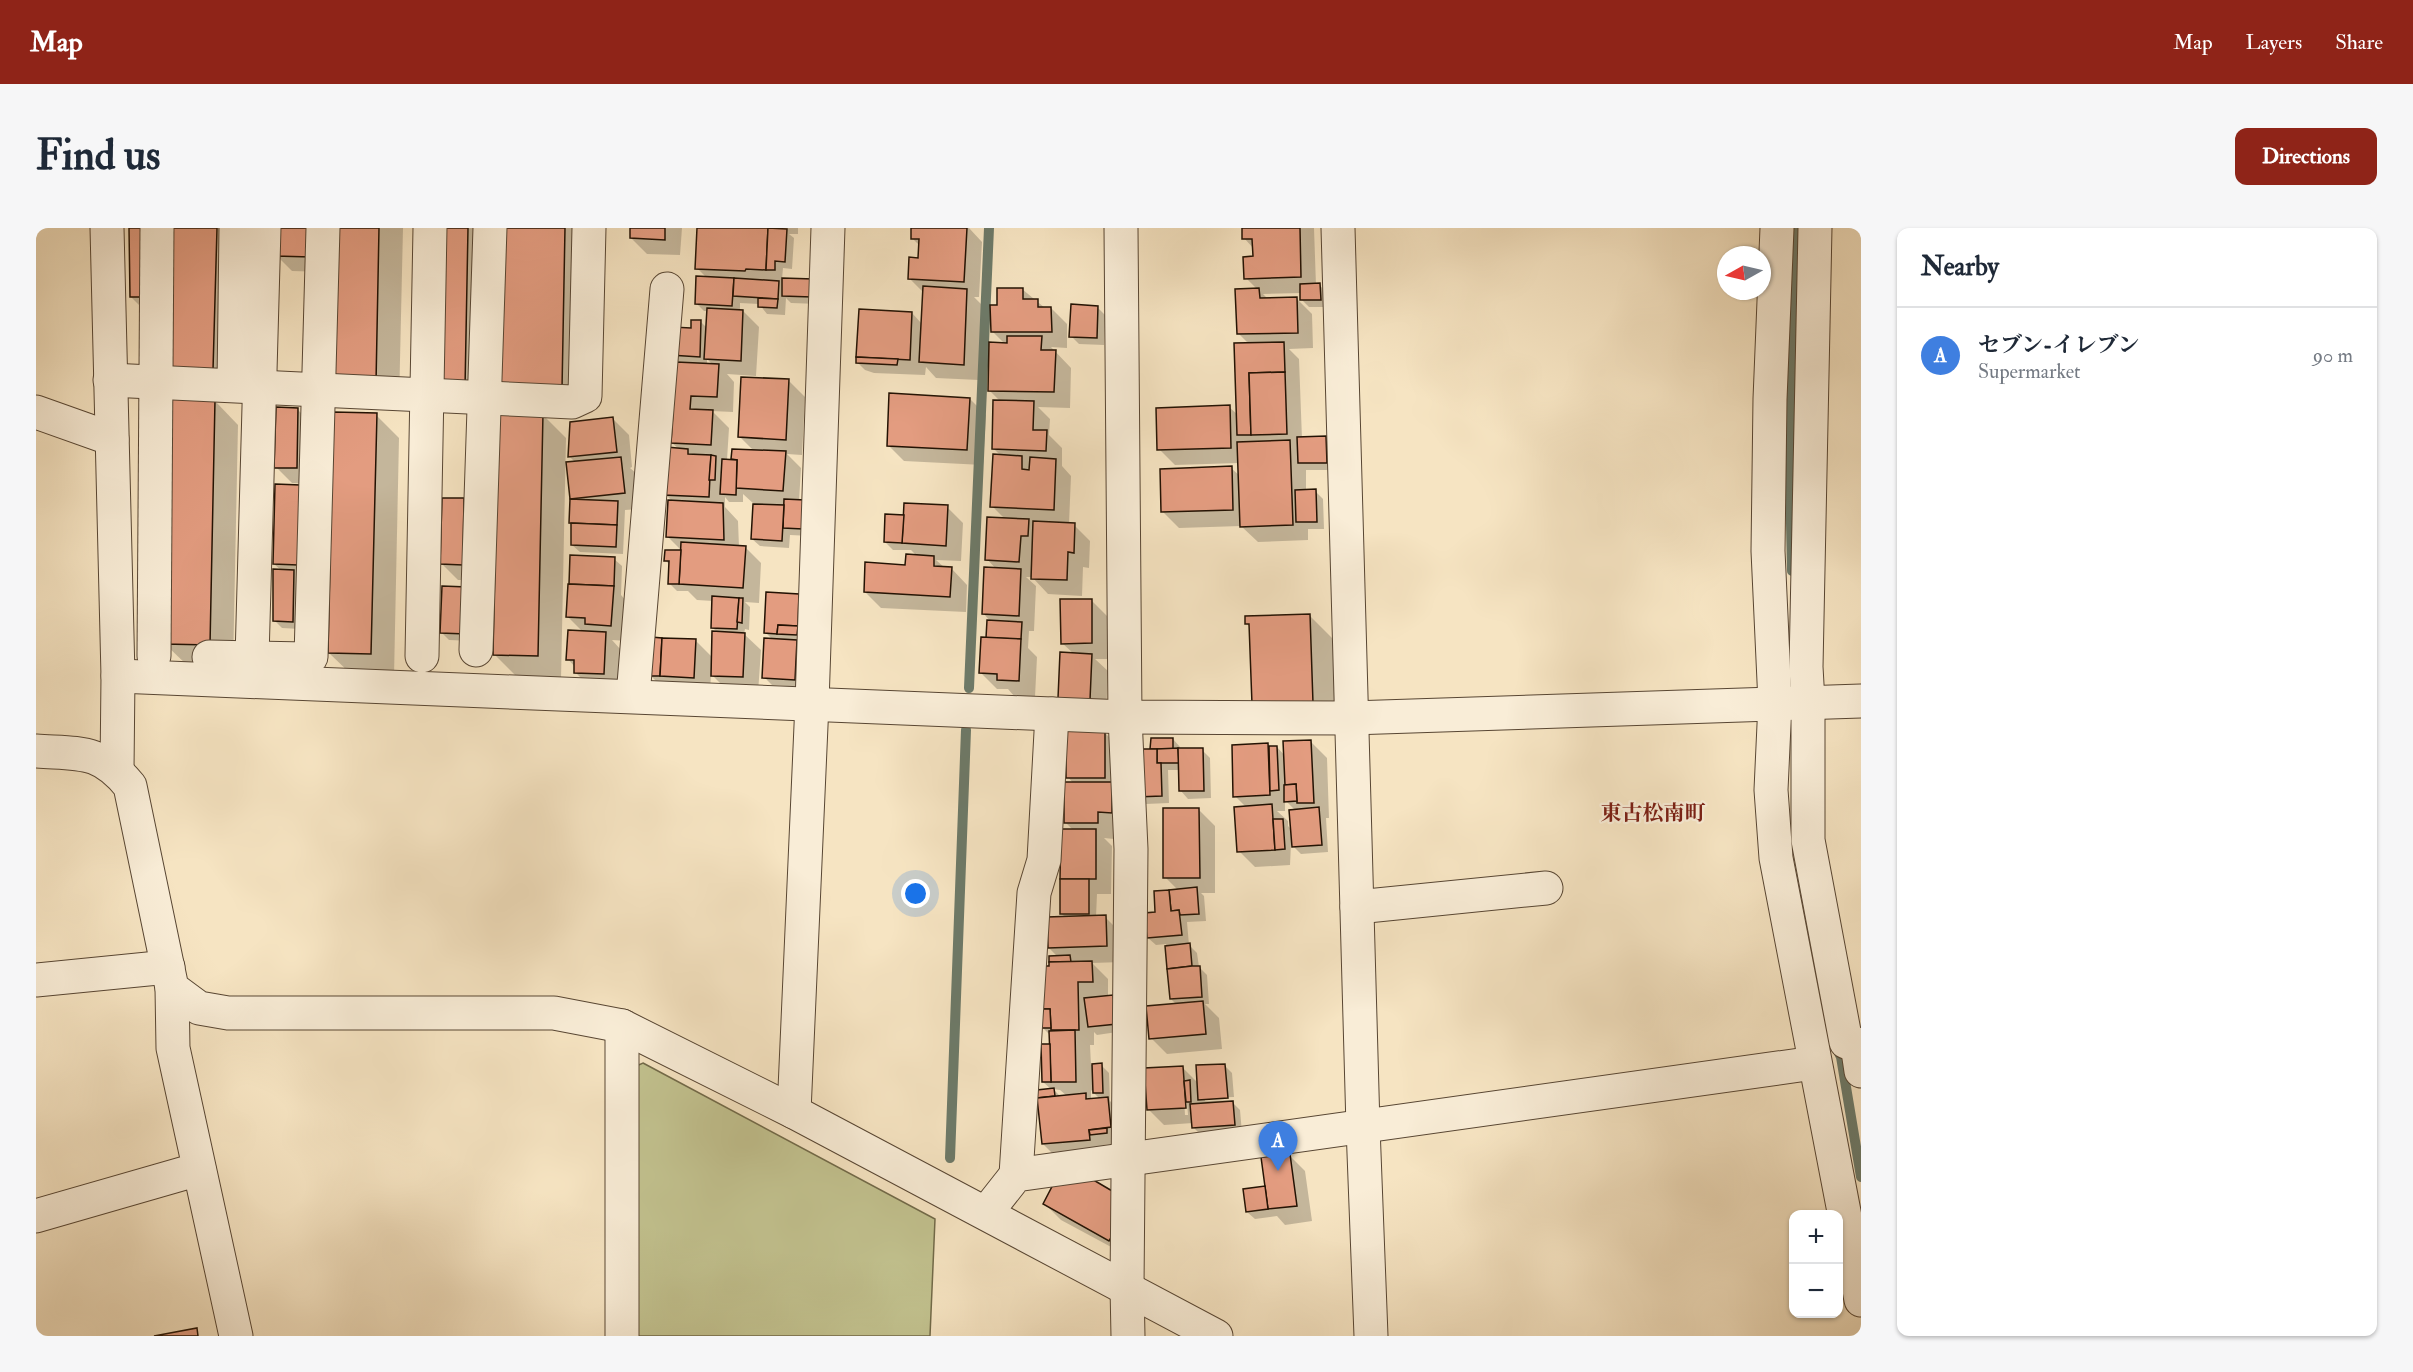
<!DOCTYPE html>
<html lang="en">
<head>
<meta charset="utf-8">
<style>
	:root { --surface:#fff; --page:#f6f6f7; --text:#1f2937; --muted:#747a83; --line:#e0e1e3; --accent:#8f2418 }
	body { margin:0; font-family:"IM FELL Double Pica","Noto Serif JP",serif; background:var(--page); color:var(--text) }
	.controls { position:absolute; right:18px; bottom:18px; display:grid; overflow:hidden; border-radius:12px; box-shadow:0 2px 4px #0004 }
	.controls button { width:54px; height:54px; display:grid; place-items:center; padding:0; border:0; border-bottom:2px solid var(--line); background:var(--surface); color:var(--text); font:30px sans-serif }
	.compass { position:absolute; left:1681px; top:18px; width:54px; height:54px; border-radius:50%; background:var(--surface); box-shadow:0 2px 4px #0004; rotate:262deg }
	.you { position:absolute; left:880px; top:666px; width:21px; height:21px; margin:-15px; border:4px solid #fff; border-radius:50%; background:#1a73e8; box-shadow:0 0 0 9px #1a73e833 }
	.badge { display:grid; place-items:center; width:39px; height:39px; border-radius:50%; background:var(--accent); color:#fff; font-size:20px; font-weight:700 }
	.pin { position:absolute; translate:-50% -50px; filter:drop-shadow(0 2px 3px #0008) }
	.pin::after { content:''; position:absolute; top:32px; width:21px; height:18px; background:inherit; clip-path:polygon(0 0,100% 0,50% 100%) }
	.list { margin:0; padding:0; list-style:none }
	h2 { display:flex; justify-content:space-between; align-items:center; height:78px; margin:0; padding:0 24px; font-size:26px }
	h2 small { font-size:20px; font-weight:400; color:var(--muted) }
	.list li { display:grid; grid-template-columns:39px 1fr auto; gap:18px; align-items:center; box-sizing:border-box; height:96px; padding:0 24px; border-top:2px solid var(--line) }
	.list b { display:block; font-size:22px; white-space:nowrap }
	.list p { margin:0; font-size:20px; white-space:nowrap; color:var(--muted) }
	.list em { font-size:20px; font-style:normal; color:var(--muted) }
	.map { position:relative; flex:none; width:1825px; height:1108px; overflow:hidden; border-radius:12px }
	header { display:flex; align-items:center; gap:36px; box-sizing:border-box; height:84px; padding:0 30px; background:var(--accent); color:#fff }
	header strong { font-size:28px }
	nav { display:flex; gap:33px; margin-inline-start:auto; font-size:21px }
	.intro { display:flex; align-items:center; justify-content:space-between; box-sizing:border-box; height:144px; padding:0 36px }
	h1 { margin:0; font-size:42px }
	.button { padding:15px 27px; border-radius:12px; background:var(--accent); color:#fff; font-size:21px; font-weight:700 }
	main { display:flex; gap:36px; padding:0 36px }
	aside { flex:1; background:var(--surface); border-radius:12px; box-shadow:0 2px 4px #0004 }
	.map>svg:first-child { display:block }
	.green { fill:#c2c28f; stroke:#726a49; stroke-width:1.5 }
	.shadow { fill:#0003; fill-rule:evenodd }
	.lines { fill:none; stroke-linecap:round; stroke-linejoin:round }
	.stream { stroke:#6d7a69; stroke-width:10 }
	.building { fill:#e39c80; stroke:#231203; stroke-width:1.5 }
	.minor-casing { stroke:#584633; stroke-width:35 }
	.minor { stroke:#f9edd7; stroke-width:33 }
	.labels { text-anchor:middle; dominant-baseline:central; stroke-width:4.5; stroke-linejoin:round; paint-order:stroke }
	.neighbourhood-label { font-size:21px; font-weight:bold; fill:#7a1f14; stroke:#f9edd7 }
</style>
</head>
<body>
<header>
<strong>Map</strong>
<nav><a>Map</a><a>Layers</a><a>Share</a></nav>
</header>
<div class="intro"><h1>Find us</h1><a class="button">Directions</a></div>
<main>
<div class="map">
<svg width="1825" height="1108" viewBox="0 0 1825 1108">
	<rect width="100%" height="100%" fill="#f6e4c2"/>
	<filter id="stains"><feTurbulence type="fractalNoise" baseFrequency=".00333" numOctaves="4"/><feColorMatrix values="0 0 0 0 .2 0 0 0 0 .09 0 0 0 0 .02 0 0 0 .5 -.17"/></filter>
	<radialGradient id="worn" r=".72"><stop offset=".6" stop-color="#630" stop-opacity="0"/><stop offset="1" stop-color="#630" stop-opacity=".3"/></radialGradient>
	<path class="green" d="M607,835L899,991L894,1108H599L598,839Z"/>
	<g class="shadow">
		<path d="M95,0L111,85L95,69Z"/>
		<path d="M136,0H204L200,165L156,164Z"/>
		<path d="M241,0L290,44L256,43L240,27Z"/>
		<path d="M303,0H367L363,177L323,176Z"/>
		<path d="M408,0H456L428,182Z"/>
		<path d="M470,0H553L549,184L490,183Z"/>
		<path d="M596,0H646L644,27L611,26L595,10Z"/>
		<path d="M663,0H762V6H753L758,10L756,41L747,40L746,51L776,53L783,76L755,75L750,70L749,87L731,86L723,76L704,75V83H707L723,99L720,148L691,146L698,154L697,184L676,183L693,200L691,232L699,233L697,231L718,223L704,209L753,153L769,169L766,227L751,226L765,240L763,274L775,308L754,307L753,320L724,318L716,311L718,276L707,266V274H693L689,269V279L702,293L703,319H709L725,335L723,375L709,374L714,379L713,402L709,401L708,406L725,422L722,465L692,463L675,446L674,465L622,455L614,447L660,413L677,430L682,405L676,399L677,373L661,372L652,363H641L633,355L634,337L629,332L647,324L631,308L637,274L629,266L643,221L636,215L644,135L636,127L665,94L671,100L672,83H668L660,75L671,50L661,40ZM671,131L677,137H671Z"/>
		<path d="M877,0H933L946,14L943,69H938L947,78L943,152L900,150L890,139L889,147L838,145L829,142L821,134L876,85L886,96L888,65L874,51L884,32V18L876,10Z"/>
		<path d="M1207,0H1278L1280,57H1283L1291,64L1292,79H1273L1265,71V65L1227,66L1232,71L1260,70L1276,86L1277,120L1253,121L1263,131L1266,211L1289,210L1297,217L1298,242H1270V263H1279L1287,271L1288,301H1272V312L1222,314L1205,298L1143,300L1127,284L1195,240L1204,248L1203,235L1139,237L1123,221L1193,179L1202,187L1213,116L1203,106L1222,62L1210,50L1219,30L1218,21L1208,10Z"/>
		<path d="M986,61L1009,80H1015L1031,96V120L1015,119L1035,140L1034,180L1002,179L1014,191L1013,207L1026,220V238L1035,248L1033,296L1038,297L1054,313L1053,340L1047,339L1046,368L1012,366L996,349H990L1000,358L998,403H993L992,420L1001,429L999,469L978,468L972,461H961L945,445L954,411L955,394L947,385L960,341L951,331L969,291L956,278L965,228L957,220L964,173L953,162L970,117L956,103L963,78Z"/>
		<path d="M1061,79L1069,87L1068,117L1043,116L1035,108Z"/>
		<path d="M934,171L950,187L947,237L868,233L852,217Z"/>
		<path d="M179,173L202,197L197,440L153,439L129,416Z"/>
		<path d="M262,182L278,198L277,256L256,255L240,239Z"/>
		<path d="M340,187L363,210L358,449L317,448L293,425Z"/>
		<path d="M507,187L530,210L525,451L482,450L459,427Z"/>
		<path d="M577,191L593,207L596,239L594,240L601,246L604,281L589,282L587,326L544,324L536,317V271L540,235L533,228Z"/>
		<path d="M263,259L264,401L246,400L238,392L246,343L238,336Z"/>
		<path d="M428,272L444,288L442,352H422L406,336Z"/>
		<path d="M911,279L927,295L925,333L900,332L909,340H915L931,357L930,384L845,380L829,364L871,338L881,328L875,322H857L849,314L869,289Z"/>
		<path d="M536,328L578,331L586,338L585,367L593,376L591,413L576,412L585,422L583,462L555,460L539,444V439L532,431L548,405L531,388Z"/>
		<path d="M407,360L437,413L413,412L406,405Z"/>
		<path d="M763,368L770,375L768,414L760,413L768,421L767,459L736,457L728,449L737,412L729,404Z"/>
		<path d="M1055,372L1071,388L1072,431H1059L1072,443L1070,487L1040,486L1038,426L1026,415Z"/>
		<path d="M1273,387L1297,411L1300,498L1241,499L1215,400L1211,396Z"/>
		<path d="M1069,505L1085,521L1078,611L1068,610L1076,618L1075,666H1061L1060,689H1069L1085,705L1086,734L1056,735L1072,751V769L1088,803L1061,807L1058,804V817H1054L1055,837H1065L1073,845L1074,873L1087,886L1090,915L1068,917L1069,927L1023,932L1007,916L1002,864L1016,862L1007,854L1016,820L1014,807L1006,799L1015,739L1022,729L1013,720L1030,690L1025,685L1037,602L1029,594L1037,555L1032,549ZM1017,861L1024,862L1031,868L1025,869ZM1055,862L1064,871L1055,872Z"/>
		<path d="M1137,511L1144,519V522H1166L1174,530L1175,570L1152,571L1145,563L1144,542H1132L1133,575L1110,576L1102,568L1116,523Z"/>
		<path d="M1275,514L1291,530L1293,590H1290L1292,624L1265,626L1255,616L1254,637L1219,639L1203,623L1210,579L1199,568L1232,517L1234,520L1241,519L1249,528ZM1249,572L1260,583L1256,602L1252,598V593L1241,583H1249Z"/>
		<path d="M1163,582L1179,598V665H1165L1168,668L1170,693L1151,694L1153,717L1161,725L1163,739L1171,747L1173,776H1169L1183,790L1186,821L1131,826L1115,810L1141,777L1135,771L1130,716L1120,717L1112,710L1121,685L1142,662L1129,649Z"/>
		<path d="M1188,837L1196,845L1198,869L1169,870V873L1198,872V876L1204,882L1206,905L1165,907L1157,899V895L1128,897L1112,881L1147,840L1162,855ZM1148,870L1151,874L1152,887H1149Z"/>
		<path d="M1253,927L1269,943L1276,993L1249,997L1241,988L1219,991L1211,984Z"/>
		<path d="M1048,949L1090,1027L1025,992L1009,976Z"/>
		<path d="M0,1102L6,1108H0Z"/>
	</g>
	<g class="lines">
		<g class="stream">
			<path d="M1756,343L1753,199L1762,0"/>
			<path d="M933,460L953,0"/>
			<path d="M1799,817L1805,829L1825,949"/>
			<path d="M914,930L930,502"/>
		</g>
	</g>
	<g class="building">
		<path d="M93,0H109L110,69H94Z"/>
		<path d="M134,0H181L177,142L131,141Z"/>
		<path d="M239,0H276L275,29L239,28Z"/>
		<path d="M302,0H343L340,155L298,153Z"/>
		<path d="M407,0H432L429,160L403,159Z"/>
		<path d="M468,0H529L526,161L465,160Z"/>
		<path d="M594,0H629V12L594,10Z"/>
		<path d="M661,0H732L730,42L710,41L709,43L659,41Z"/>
		<path d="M732,0L751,1L749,34L739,33V42H730Z"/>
		<path d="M875,0H931L928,54L872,51L873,29L882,30L883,11H875Z"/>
		<path d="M1206,0H1264L1265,49L1208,51L1207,29L1217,28L1216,11H1206Z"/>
		<path d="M660,48L698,50L696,78L659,76Z"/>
		<path d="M698,50L743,53L742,71L697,68Z"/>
		<path d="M746,50L777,51L776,69L746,68Z"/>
		<path d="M1284,55L1285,72H1264V56Z"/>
		<path d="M887,58L931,61L928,137L883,134Z"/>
		<path d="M961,60H987V71H1002V79H1015L1016,104H955L954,77H961Z"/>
		<path d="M1223,60L1224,70L1261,69L1262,105L1201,106L1199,61Z"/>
		<path d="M722,70L742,71L741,80L722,79Z"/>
		<path d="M1035,76L1062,78L1061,110L1033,109Z"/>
		<path d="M671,80L707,82L705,133L668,131Z"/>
		<path d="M823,81L876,84L874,132L820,129Z"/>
		<path d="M655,92H665L664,129L634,127L636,99L655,100Z"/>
		<path d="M971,108H1006L1005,122H1020L1018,164L952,163L953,114L971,115Z"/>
		<path d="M1248,114L1249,144L1213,145L1215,207H1201L1198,115Z"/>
		<path d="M820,129L862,131L861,137L820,135Z"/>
		<path d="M640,134L683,136L681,169L655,168L654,181L677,182L675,217L635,215Z"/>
		<path d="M1249,144L1251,206L1215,207L1213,145Z"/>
		<path d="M705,149L753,151L750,212L702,209Z"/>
		<path d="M853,165L934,170L931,222L851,218Z"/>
		<path d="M133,171L179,172L174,417L128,416Z"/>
		<path d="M957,172L998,173L997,202H1011L1010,223L956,221Z"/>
		<path d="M1194,177L1195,220L1121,222L1120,180Z"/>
		<path d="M240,179L262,180L261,240H238Z"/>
		<path d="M297,184L341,185L335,426L292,425Z"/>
		<path d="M462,184L507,185L502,428L457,427Z"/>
		<path d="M577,189L581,224L532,229L534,194Z"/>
		<path d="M1290,208L1291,235H1262L1261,209Z"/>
		<path d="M1254,212L1257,297L1204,299L1201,214Z"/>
		<path d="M630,219L652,221V226L675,227L673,269L627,267Z"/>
		<path d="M696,221L750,223L747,263L700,260L701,232L695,231Z"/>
		<path d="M957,226L986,228V241L993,242L994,229L1020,231L1018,282L954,279Z"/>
		<path d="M675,227L680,228L679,252H673Z"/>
		<path d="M585,229L589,265L534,271L530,234Z"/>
		<path d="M686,231L701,232L700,267L684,266Z"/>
		<path d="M1196,238L1197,282L1125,284L1124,241Z"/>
		<path d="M239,256L264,257L262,337L237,336Z"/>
		<path d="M1280,261L1281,294H1260L1259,262Z"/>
		<path d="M406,270H428L427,337L404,336Z"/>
		<path d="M534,271L582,273L581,297L533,295Z"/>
		<path d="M748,271L769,272L767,301L747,300Z"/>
		<path d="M632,272L687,275L688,312L630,309Z"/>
		<path d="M868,275L912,277L910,318L866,315Z"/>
		<path d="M717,276L748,277L746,313L715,311Z"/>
		<path d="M849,286L868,287L866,315L848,314Z"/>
		<path d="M951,289L993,291L992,308H985L983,334L949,332Z"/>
		<path d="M997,293L1039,295L1038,325L1032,324L1031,352L995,351Z"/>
		<path d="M535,295L581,297L580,319L535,317Z"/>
		<path d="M645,314L710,318L707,360L643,356Z"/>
		<path d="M629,322H645L643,356H632L633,333H628Z"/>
		<path d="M870,326L898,328V338L916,339L914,369L828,364L829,334L869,337Z"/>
		<path d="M534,327L579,329L578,358L533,356Z"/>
		<path d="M948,339L985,341L983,388L946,386Z"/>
		<path d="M237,341L258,342L257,394L237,393Z"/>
		<path d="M532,356L578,358L575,398L549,396V390L530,389Z"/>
		<path d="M406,358L431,359L430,406L404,405Z"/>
		<path d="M730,364L763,366L762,398L742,397L741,406L728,405Z"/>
		<path d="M676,368L703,370L701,401L675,400Z"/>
		<path d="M703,370H707L706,395L701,394Z"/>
		<path d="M1024,371H1056V415L1025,416Z"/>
		<path d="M1274,386L1277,475L1216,476L1213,396H1209V388Z"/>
		<path d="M951,392L986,394L985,411L950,410Z"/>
		<path d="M742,397L762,398L761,407L741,406Z"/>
		<path d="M532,402L570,404L568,446L538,445V432H530Z"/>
		<path d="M676,403L709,405L707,449L675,448Z"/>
		<path d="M615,409L626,410L624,448H613Z"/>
		<path d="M945,409L985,411L983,453L961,452V446L943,445Z"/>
		<path d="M626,410L660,411L658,450L624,448Z"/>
		<path d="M728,410L761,412L759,452L726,450Z"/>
		<path d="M1024,424L1056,426L1054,472L1022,470Z"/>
		<rect x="1030" y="503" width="39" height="47"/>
		<path d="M1115,510H1137V521H1114Z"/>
		<path d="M1275,512L1278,575H1261L1260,556L1249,557L1247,513Z"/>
		<path d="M1232,515L1234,567L1197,569L1196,517Z"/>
		<path d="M1233,518H1241L1243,562L1234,563Z"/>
		<path d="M1142,520L1143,535H1121V521Z"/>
		<path d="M1142,520H1167L1168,563H1143Z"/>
		<path d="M1099,521H1121V535H1125L1126,568L1100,569Z"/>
		<path d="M1028,554H1076V585L1062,584V595H1028Z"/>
		<path d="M1260,556L1261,573L1248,574V557Z"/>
		<path d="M1236,576L1239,622L1201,624L1198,579Z"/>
		<path d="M1283,579L1286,617L1256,619L1253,582Z"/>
		<path d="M1127,580H1163L1164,650H1127Z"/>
		<path d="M1237,591H1247L1249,621L1239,622Z"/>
		<path d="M1025,601H1060V651H1024Z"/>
		<rect x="1024" y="651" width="29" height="35"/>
		<path d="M1161,659L1163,686L1144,687L1143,682L1135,683L1133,662Z"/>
		<path d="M1133,662L1135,683L1143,682L1146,707L1111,710L1108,685L1119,684L1118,663Z"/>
		<path d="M1070,687L1071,718L1012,720L1011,689Z"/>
		<path d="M1154,715L1156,738L1131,741L1129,718Z"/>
		<path d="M1034,727L1035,734H1013V728Z"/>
		<path d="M1056,733L1057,754H1042L1043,802H1015L1014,781H1007L1006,738H1013V734Z"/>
		<path d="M1156,738H1164L1166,769L1134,771L1131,741Z"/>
		<path d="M1077,767L1081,796L1052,799L1048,770Z"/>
		<path d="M1167,773L1170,806L1113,811L1110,778Z"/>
		<path d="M1004,781H1014L1015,800H1004Z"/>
		<path d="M1039,802L1040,854H1015L1013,803Z"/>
		<path d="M1005,816H1014L1015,854H1006Z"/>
		<path d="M1066,835L1067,865H1057L1056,836Z"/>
		<path d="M1189,836L1192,870L1162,872L1160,837Z"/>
		<path d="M1147,838L1150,880L1111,882L1108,840Z"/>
		<path d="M1154,852L1155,874H1150L1148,853Z"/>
		<path d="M1018,860L1019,868L1001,870V862Z"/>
		<path d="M1050,865V871L1072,869L1075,899L1053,902L1054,912L1006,916L1001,870Z"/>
		<path d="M1197,873L1199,897L1156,900L1154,876Z"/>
		<path d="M1071,900V905L1054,907L1053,902Z"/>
		<path d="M1254,926L1261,978L1232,981L1225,929Z"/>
		<path d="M1049,947L1083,967L1080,1000L1073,1013L1007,976L1021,949Z"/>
		<path d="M1229,958L1232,981L1210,984L1207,961Z"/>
		<path d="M161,1100L162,1108H118Z"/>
	</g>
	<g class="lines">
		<g class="minor-casing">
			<g id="minor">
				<path d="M71,0L82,448L81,542"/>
				<path d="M1085,0L1089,489L1095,621L1091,1059L1092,1108"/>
				<path d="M1302,0L1327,899L1335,1108"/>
				<path d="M1741,0L1734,171L1732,323L1739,475L1735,562L1740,630L1825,1072"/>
				<path d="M1779,0L1770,439L1772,474V612L1810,814"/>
				<path d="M74,152L536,174L549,168L553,0"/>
				<path d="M198,157L200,0"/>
				<path d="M0,184L76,211"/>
				<path d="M440,422L454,0"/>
				<path d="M118,428L121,0"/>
				<path d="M386,428L394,0"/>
				<path d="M173,429L270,431L275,429L287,0"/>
				<path d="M216,430L228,0"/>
				<path d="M82,448L1089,489L1315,490L1825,473"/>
				<path d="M597,468L631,61"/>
				<path d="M0,523C44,526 64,521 94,558L136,760L163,780L192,785H518L586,798L758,884L1180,1108"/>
				<path d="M1321,679L1510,660"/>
				<path d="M0,752L132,739"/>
				<path d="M136,760L137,820L200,1108"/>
				<path d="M1821,816L1825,843"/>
				<path d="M758,884L776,475L792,0"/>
				<path d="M980,947L998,665L1008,632L1016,486"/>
				<path d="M950,985L980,947L1778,835"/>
				<path d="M0,988L163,941"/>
				<path d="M586,1108V798"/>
			</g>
		</g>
		<use href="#minor" class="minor"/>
	</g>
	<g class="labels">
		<g class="neighbourhood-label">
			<text x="1617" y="585">東古松南町</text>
		</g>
	</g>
	<rect width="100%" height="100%" filter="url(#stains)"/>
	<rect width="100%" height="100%" fill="url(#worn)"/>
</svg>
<div class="controls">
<button>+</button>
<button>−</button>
</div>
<svg class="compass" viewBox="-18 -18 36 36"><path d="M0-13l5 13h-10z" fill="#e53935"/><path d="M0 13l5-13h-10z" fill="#747a83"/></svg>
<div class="you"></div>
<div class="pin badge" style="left:1242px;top:943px;background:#3f7fe0">A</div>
</div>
<aside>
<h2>Nearby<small></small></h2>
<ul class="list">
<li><span class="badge" style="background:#3f7fe0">A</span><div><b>セブン-イレブン</b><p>Supermarket</p></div><em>90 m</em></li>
</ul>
</aside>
</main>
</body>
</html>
